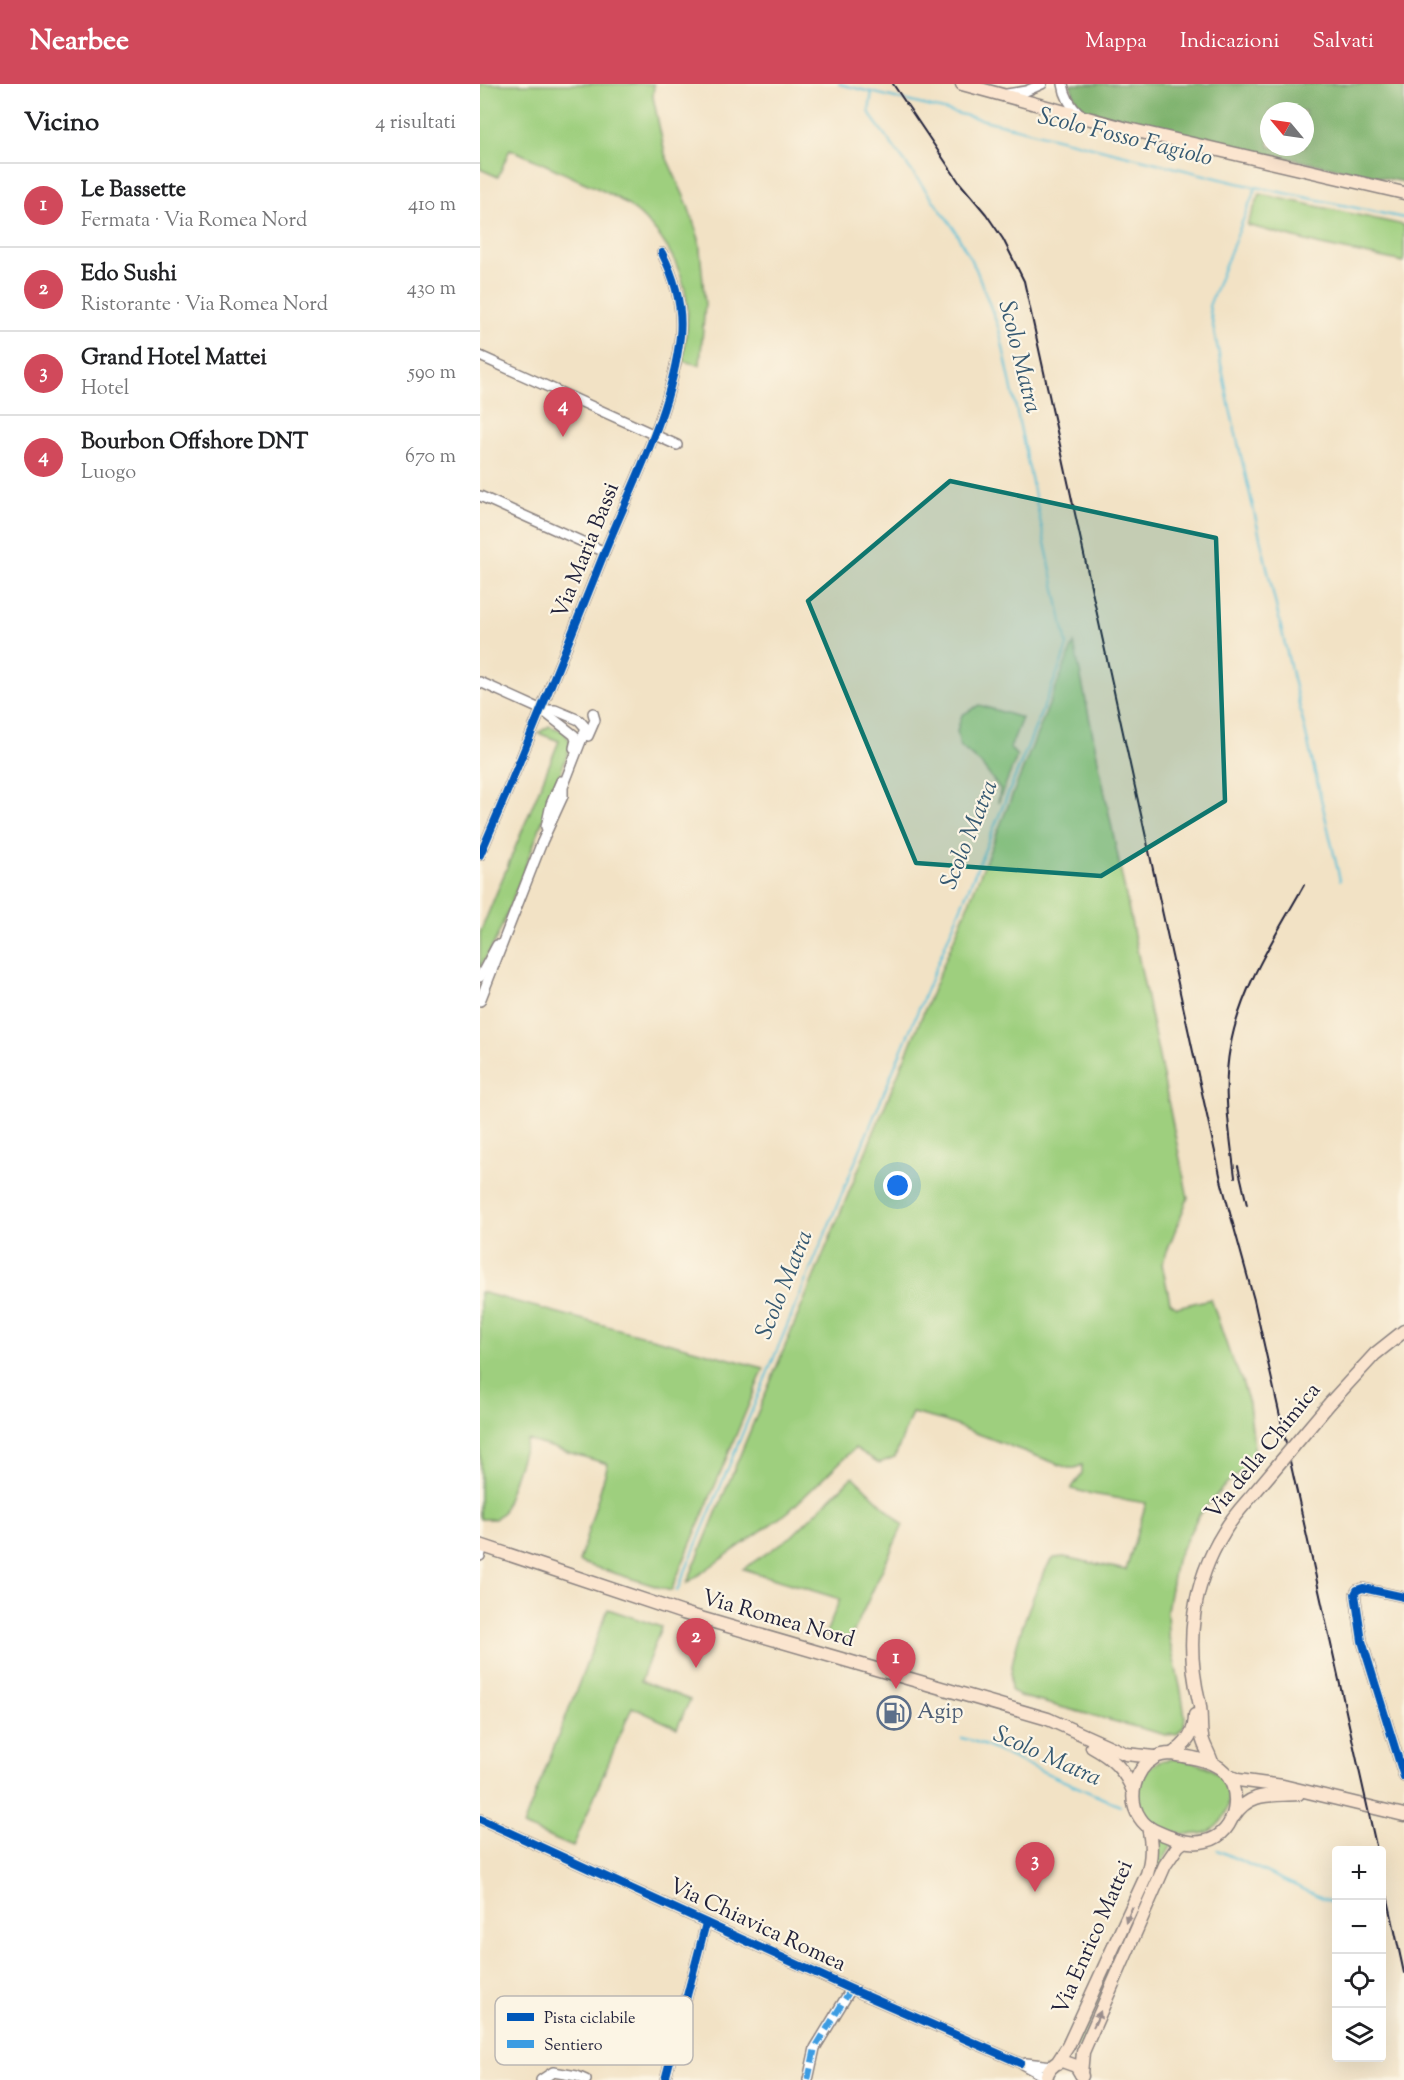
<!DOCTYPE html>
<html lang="it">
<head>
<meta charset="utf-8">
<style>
	:root { --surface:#fff; --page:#f6f6f6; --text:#202124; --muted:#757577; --line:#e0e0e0; --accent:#d1495b }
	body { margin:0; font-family:"Sorts Mill Goudy",serif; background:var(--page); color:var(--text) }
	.controls { position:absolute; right:18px; bottom:18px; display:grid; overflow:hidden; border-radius:6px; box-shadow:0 6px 24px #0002 }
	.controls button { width:54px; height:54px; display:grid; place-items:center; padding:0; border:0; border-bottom:2px solid var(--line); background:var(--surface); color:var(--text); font:30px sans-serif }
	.compass { position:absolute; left:780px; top:18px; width:54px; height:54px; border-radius:50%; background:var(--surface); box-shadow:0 6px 24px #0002; rotate:299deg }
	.you { position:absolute; left:418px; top:1102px; width:21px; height:21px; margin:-15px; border:4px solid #fff; border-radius:50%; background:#1a73e8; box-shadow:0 0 0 9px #1a73e833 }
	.badge { display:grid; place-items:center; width:39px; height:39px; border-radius:50%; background:var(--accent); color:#fff; font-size:20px; font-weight:700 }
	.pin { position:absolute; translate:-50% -50px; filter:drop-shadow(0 2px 3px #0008) }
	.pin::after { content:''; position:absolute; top:32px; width:21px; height:18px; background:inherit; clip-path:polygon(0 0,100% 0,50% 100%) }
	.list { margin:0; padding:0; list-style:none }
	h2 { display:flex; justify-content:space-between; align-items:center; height:78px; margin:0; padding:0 24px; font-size:26px }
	h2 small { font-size:20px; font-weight:400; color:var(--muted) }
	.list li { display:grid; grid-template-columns:39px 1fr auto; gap:18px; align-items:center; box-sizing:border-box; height:84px; padding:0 24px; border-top:2px solid var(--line) }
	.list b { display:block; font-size:22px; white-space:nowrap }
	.list p { margin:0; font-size:20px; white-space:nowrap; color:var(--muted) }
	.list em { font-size:20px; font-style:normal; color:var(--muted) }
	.icon { flex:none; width:33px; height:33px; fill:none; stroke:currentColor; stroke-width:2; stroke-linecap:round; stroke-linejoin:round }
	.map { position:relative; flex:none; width:924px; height:1996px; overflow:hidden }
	header { display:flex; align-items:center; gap:36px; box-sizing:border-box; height:84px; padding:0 30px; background:var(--accent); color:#fff }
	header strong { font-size:28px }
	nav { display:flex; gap:33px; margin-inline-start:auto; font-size:21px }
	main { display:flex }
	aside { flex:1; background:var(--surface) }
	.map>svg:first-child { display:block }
	.green { fill:#9ecf7e; stroke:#60785c; stroke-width:1.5 }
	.forest { fill:#7eb26d; stroke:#506a54; stroke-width:1.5; fill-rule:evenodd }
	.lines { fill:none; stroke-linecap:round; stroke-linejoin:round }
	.stream { stroke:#5abfd8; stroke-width:2 }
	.street-casing { stroke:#8a8280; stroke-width:12 }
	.secondary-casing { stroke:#8a8280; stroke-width:15 }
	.street { stroke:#fff; stroke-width:9 }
	.secondary { stroke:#fbe5cf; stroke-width:12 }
	.rail { stroke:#22223b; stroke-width:2 }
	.secondary-bridge-casing { stroke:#8a8280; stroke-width:15; stroke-linecap:butt }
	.secondary-bridge { stroke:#fbe5cf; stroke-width:12 }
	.quiet { stroke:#3c9ce2; stroke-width:6; stroke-dasharray:12 6; stroke-linecap:butt }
	.cycleway-casing { stroke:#fcf5e5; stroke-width:11 }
	.cycleway { stroke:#0057b8; stroke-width:8 }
	.oneway { fill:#998d8c }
	.marked { fill:#0f766e; fill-opacity:0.2; stroke:#0f766e; stroke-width:4.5; stroke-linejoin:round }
	.labels { text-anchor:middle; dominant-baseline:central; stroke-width:4.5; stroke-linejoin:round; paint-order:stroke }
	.street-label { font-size:22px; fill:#22223b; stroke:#fcf5e5 }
	.service-label { font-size:22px; fill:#4e5e75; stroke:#fcf5e5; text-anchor:start }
	.water-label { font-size:24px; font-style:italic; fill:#365972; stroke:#fcf5e5 }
	.key { fill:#fcf5e5; stroke:#bbb6b2; stroke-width:1.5 }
	.key-label { font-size:16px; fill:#22223b }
</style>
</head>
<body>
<header>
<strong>Nearbee</strong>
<nav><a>Mappa</a><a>Indicazioni</a><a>Salvati</a></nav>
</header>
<main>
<aside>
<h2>Vicino<small>4 risultati</small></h2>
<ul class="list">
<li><span class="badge">1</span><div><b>Le Bassette</b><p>Fermata · Via Romea Nord</p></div><em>410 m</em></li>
<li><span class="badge">2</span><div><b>Edo Sushi</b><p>Ristorante · Via Romea Nord</p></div><em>430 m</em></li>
<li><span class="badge">3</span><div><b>Grand Hotel Mattei</b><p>Hotel</p></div><em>590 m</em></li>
<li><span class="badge">4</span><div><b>Bourbon Offshore DNT</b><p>Luogo</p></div><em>670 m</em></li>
</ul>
</aside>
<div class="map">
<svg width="924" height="1996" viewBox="0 0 924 1996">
	<rect width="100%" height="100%" fill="#fcf5e5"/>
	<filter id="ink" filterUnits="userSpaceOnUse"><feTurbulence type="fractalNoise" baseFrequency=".0167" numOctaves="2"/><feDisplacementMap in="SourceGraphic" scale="12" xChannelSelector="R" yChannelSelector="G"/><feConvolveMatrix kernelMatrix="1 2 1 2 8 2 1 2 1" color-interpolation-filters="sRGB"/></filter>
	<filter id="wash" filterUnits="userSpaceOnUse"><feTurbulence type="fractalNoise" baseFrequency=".008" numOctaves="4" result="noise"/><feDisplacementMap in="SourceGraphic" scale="24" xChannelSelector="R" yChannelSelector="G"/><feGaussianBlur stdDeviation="1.35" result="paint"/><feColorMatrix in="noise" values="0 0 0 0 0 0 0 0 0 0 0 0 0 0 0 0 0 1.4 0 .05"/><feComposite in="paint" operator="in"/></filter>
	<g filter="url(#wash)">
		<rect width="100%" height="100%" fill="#f2e2c5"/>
		<g class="green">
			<path d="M0,0H174L173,13L185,70L207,119L219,155L225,220L220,281L202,277C205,257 209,237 207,218C203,181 179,144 149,122C135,111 117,104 101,97C77,86 54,75 30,65L18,93L0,85Z"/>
			<path d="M780,110L924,141V178L841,161L767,141Z"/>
			<path d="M594,559L708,1114L682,1180L690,1218L697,1223L731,1215L749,1268L762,1297L769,1320L775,1372L772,1380L747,1399L719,1431L696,1476L687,1526L688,1549L701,1607L705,1632L704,1642L697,1650L686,1651L539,1612L531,1606C527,1574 553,1510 568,1481L574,1474L584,1473L646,1486L666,1419L612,1410L591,1405L602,1389V1381L595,1384H588L464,1337L432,1329L415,1373L399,1379L375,1364L308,1428L207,1499L481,838Z"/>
			<path d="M499,621L542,634L530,664L537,672L518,719L520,705L501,680L480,662L477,647L482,631Z"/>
			<path d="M69,642L84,647L90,657V664C65,727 44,791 17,853C12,864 5,874 0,885V849L79,657L58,649Z"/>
			<path d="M0,1208L284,1284L191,1507L99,1478L128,1380L47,1356L23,1428L15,1435H0Z"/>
			<path d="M373,1392L423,1441L368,1560L345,1551L360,1515L263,1485L312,1452Z"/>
			<path d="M128,1525L181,1543L161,1597L210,1616L197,1644L152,1623L93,1763L43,1742Z"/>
			<path d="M696,1675C708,1677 721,1679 731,1685C755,1699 754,1732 731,1746C714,1757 670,1746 661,1726C655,1711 660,1690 674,1680C680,1676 688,1675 696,1675Z"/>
			<path d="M671,1751L693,1759L678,1786L599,1964L593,1962L671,1788Z"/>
		</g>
		<path class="forest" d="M590,0H924V98L712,55L607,26L596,17ZM789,27H825V63H789Z"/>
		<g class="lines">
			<g class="stream">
				<path d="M359,0L757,99L924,134"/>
				<path d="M776,103L729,222L751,329L860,796"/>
				<path d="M197,1507L547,664L582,577L587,561L519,245L496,185L473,143L393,35L389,27L392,8"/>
				<path d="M482,1654L499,1659L640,1722"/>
				<path d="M737,1766L856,1820"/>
			</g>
		</g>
	</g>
	<g filter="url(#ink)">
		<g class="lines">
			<g class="street-casing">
				<g id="street">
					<path d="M583,0C585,13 590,22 600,31"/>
					<path d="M527,10L546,7L562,0"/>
					<path d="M0,272L197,361"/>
					<path d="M0,412L125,468"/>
					<path d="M0,598L62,626H75L99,636L106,644L83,703V712L62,758L0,917"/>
					<path d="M62,626L94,651L96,656L94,664"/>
					<path d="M108,652L115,636L113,629"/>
					<path d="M66,743L71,720L81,697"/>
					<path d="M0,771C44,670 84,569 125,467C153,398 192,327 200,252C203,223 195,195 182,169"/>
					<path d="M0,893L17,861"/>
					<path d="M0,1472L3,1463"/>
					<path d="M924,1513L883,1504L877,1506L875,1510L882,1557L924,1693"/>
					<path d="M0,1735L371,1905L540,1979L560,1990L565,1996"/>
					<path d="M546,1979L572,1982"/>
					<path d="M61,1996L73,1988L97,1992L106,1996"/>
					<path d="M185,1996L226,1839"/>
					<path d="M328,1996L335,1964L371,1905"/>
				</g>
			</g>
			<g class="secondary-casing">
				<g id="secondary">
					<path d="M482,0L644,44L924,109"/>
					<path d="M850,1319L895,1270L924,1247"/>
					<path d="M0,1461L203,1529L568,1635L646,1670L674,1673"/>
					<path d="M612,1663C632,1674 645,1686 653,1707"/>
					<path d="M692,1670C707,1673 727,1675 740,1684C765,1703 758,1750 726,1757C714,1760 702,1758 690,1753C679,1749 667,1745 660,1734C647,1715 654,1686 674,1674C679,1671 686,1670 692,1670Z"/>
					<path d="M692,1670C707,1660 715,1649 715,1631"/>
					<path d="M732,1679C730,1670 724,1663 722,1653C720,1641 722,1628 719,1617C705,1559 712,1499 744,1448C752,1433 764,1421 775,1408"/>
					<path d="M747,1691L758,1696L803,1702L924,1731"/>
					<path d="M754,1732C770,1707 792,1712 818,1710"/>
					<path d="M577,1979L588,1962L667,1790C672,1773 672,1760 668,1743"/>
					<path d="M601,1990L603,1968L685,1781L698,1762L703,1758"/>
					<path d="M566,1996C567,1986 572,1980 582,1977L596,1982L602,1992"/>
				</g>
			</g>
			<use href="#street" class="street"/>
			<use href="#secondary" class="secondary"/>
			<g class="rail">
				<path d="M413,0L479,98L506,130L523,155L544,197L742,1100L774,1216L897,1766"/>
				<path d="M758,1082L767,1121"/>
				<path d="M755,1093C750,1051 742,1006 750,964C760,905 795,853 824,801"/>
				<path d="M902,1788L924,1889"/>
			</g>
			<g class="secondary-bridge-casing">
				<path id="secondary-bridge" d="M775,1408L850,1319"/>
			</g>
			<use href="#secondary-bridge" class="secondary-bridge"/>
			<path class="quiet" d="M328,1996L335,1964L371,1905"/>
			<g class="cycleway-casing">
				<g id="cycleway">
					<path d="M0,771C44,670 84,569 125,467C153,398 192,327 200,252C203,223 195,195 182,169"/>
					<path d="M924,1513L883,1504L877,1506L875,1510L882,1557L924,1693"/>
					<path d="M0,1735L371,1905L540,1979"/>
					<path d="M185,1996L226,1839"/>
				</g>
			</g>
			<use href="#cycleway" class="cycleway"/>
		</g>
		<defs><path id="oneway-solid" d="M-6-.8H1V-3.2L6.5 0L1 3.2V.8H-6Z" transform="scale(1.5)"/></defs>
		<g class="oneway">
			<use href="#oneway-solid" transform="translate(649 1831) rotate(114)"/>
			<use href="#oneway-solid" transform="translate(617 1935) rotate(-66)"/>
		</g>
	</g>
	<path class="marked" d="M470,397L736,454L745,717L621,792L436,779L328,517Z"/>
	<defs>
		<g id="fuel-ring" transform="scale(1.725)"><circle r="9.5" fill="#fcf5e5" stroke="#5c6f8a" stroke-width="1.5"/><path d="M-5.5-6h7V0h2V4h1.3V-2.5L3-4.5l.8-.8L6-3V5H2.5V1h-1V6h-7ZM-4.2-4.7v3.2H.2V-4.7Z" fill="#5c6f8a"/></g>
	</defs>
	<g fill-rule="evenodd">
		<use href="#fuel-ring" x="414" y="1629"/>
	</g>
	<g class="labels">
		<g class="street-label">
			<text transform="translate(107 467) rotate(-68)">Via Maria Bassi</text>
			<text transform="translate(784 1368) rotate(-51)">Via della Chimica</text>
			<text transform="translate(298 1536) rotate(16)">Via Romea Nord</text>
			<text transform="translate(277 1842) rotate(25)">Via Chiavica Romea</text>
			<text transform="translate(614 1854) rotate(-66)">Via Enrico Mattei</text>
		</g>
		<g class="service-label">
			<text x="437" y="1629">Agip</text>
		</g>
		<g class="water-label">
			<text transform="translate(645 54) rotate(14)">Scolo Fosso Fagiolo</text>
			<text transform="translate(539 273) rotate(76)">Scolo Matra</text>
			<text transform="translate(490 751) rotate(-68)">Scolo Matra</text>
			<text transform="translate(305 1201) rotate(-68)">Scolo Matra</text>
			<text transform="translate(567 1673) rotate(24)">Scolo Matra</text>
		</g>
	</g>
	<rect x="15" y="1912" width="198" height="69" rx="9" class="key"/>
	<rect x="27" y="1929" width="27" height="8" fill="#0057b8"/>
	<rect x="27" y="1956" width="27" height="8" fill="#3c9ce2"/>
	<g class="key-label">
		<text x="64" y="1939">Pista ciclabile</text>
		<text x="64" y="1966">Sentiero</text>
	</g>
</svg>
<div class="controls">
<button>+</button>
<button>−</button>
<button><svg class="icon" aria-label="locate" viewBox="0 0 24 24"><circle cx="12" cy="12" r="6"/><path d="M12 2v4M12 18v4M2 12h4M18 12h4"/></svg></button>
<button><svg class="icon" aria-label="layers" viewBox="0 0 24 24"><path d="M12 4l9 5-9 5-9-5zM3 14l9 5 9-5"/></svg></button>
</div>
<svg class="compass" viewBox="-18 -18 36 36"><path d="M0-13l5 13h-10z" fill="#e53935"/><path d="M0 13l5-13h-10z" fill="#757577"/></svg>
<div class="you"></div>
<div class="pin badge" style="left:416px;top:1605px">1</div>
<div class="pin badge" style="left:216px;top:1584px">2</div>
<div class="pin badge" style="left:555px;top:1808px">3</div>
<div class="pin badge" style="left:83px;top:353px">4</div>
</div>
</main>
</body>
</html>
